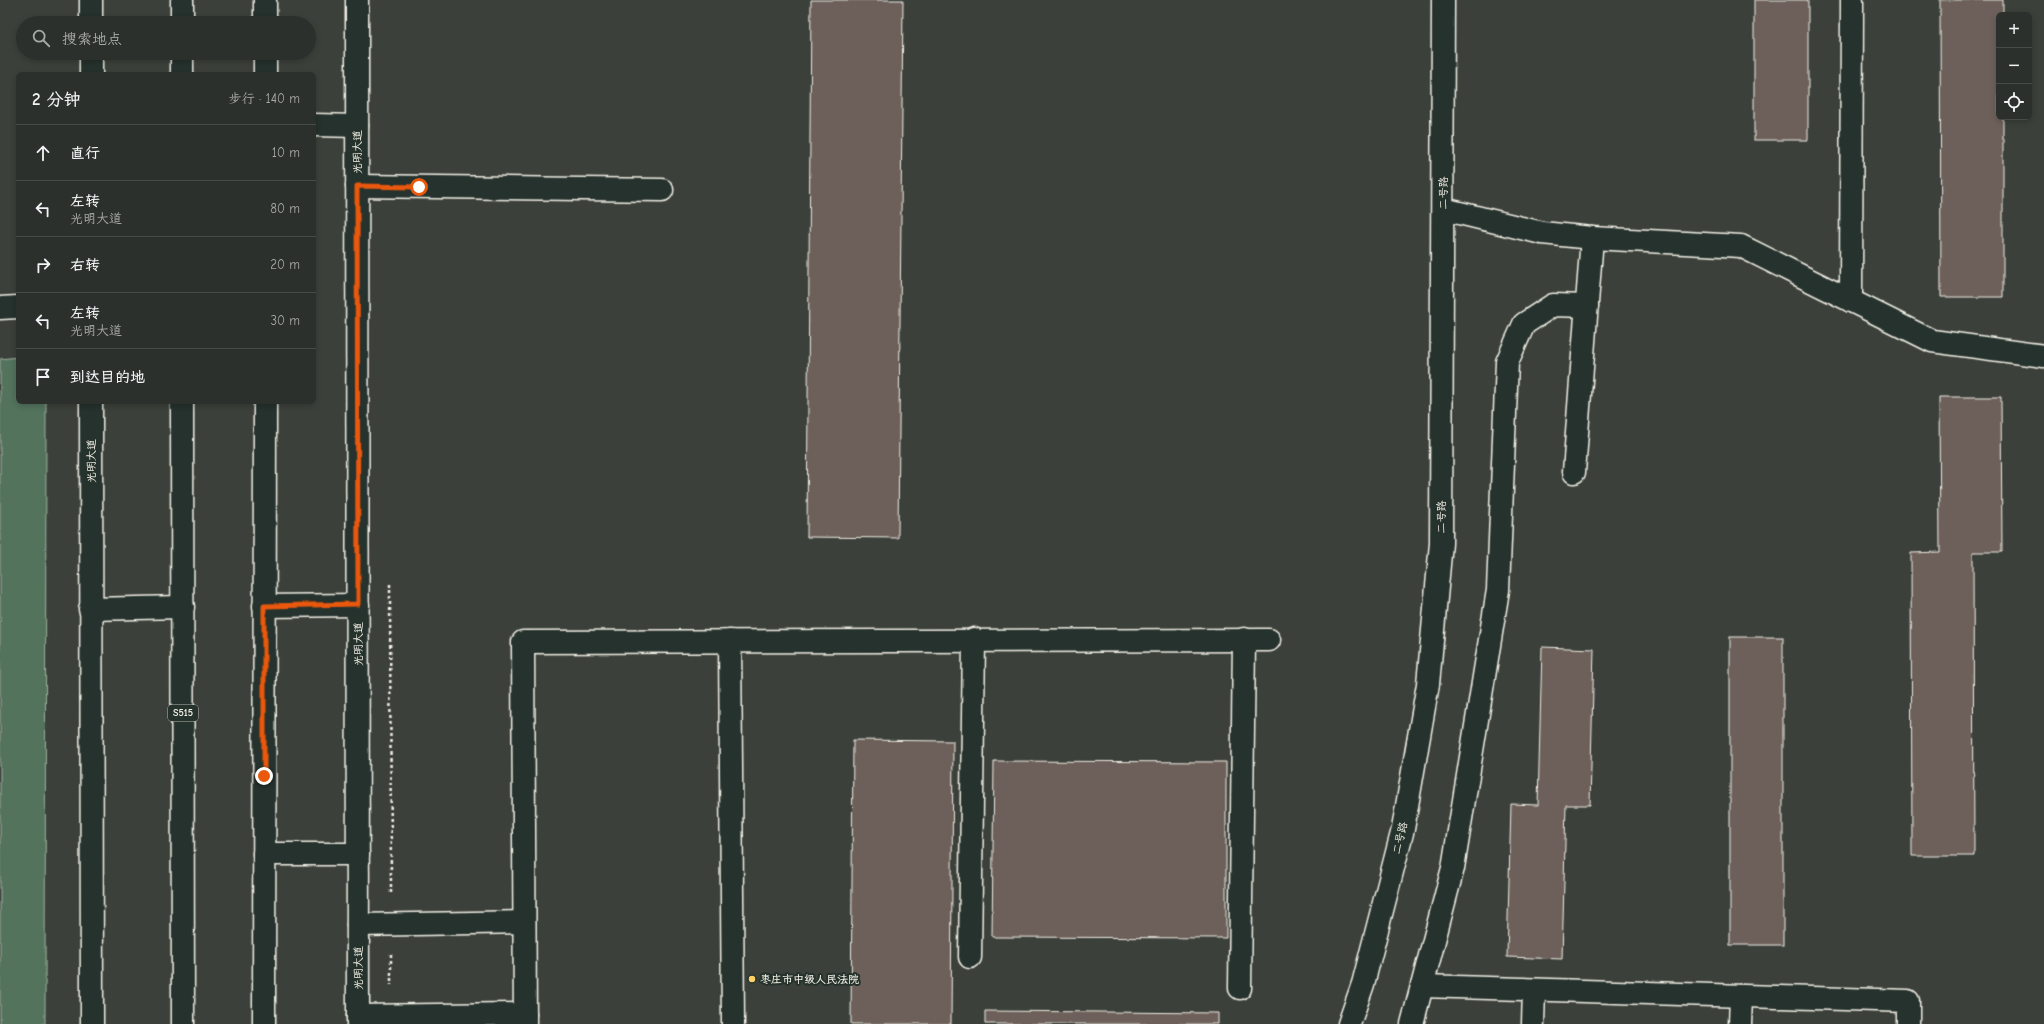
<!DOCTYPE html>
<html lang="zh">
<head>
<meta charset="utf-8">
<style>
	:root { --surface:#2c302c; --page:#343834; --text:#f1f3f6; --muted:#a6a9a9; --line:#484b48 }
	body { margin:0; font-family:"Comic Neue","LXGW WenKai TC",sans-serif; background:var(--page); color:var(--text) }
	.controls { position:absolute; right:12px; top:12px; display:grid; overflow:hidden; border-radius:6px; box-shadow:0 2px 6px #0003 }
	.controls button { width:36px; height:36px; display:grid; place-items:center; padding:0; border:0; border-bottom:1px solid var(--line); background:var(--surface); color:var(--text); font:20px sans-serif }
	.stop { position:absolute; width:12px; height:12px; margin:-9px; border:3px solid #ea580c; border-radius:50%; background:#fff }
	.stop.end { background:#ea580c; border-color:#fff; box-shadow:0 1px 4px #0008 }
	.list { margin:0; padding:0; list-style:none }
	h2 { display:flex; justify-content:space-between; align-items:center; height:52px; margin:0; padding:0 16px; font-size:17px }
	h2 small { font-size:13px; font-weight:400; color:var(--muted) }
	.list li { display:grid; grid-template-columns:26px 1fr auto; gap:12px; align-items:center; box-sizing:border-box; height:56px; padding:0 16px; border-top:1px solid var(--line) }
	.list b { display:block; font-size:15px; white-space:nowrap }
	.list p { margin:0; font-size:13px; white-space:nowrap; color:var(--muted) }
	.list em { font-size:13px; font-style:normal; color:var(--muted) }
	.icon { flex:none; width:22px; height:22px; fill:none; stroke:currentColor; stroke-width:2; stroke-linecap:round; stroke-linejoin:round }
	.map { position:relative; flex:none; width:2044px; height:1024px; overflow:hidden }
	.search { position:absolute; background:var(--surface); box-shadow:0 2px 6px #0003; left:16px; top:16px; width:300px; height:44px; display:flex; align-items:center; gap:10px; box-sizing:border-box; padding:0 14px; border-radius:22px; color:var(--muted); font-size:15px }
	.panel { position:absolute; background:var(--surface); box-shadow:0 2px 6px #0003; left:16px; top:72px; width:300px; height:332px; border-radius:6px }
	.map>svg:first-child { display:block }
	.green { fill:#52735d; stroke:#a3b2a2 }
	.building { fill:#6d605a; stroke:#f4f1e8 }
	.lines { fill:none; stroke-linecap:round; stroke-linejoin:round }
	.minor-casing { stroke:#f4f1e8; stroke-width:25 }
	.major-casing { stroke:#f4f1e8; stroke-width:25 }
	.path { stroke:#f4f1e8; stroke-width:2.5; stroke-dasharray:3 3; stroke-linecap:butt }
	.minor { stroke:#26332d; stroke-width:22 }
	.major { stroke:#26332d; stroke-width:22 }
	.route { stroke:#ea580c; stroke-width:5 }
	.poi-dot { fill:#ffd166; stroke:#26332d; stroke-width:1.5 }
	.labels { text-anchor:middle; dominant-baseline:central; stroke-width:4; stroke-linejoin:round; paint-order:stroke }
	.shield { fill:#26332d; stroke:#b6b8b0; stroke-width:1 }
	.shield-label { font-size:10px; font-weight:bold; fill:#f4f1e8 }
	.street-label { font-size:11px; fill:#f4f1e8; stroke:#26332d }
	.poi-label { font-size:11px; font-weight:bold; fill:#f4f1e8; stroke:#26332d; text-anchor:start }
</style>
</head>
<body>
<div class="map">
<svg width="2044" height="1024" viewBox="0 0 2044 1024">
	<rect width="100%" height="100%" fill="#3b403a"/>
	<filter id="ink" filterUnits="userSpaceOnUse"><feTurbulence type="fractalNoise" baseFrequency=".025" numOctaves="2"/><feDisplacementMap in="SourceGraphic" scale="8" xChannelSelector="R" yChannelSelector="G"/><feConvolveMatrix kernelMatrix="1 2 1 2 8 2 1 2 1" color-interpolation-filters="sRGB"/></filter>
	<g filter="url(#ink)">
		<path class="green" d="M18,357V402H46L45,1024H0V359Z"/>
		<g class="building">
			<path d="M811,0H903L898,538L807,537Z"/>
			<rect x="1754" y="0" width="54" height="140"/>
			<path d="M1940,0H2003V15H1999V117H2003V297H1941Z"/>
			<path d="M1939,397H2001L2002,552H1973L1974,856H1912L1911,553L1940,552Z"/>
			<rect x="1730" y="637" width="53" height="308"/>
			<path d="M1542,647L1594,649L1590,805H1566L1562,959L1507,957L1511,804L1538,805Z"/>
			<path d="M853,740L953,741L951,1024H851Z"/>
			<path d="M994,761L1226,762V938L992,937Z"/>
			<path d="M985,1011L1218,1013V1024H985Z"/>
		</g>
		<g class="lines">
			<g class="minor-casing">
				<g id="minor">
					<path d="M357,0L358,1024"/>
					<path d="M91,23V0"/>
					<path d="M91,74V53"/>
					<path d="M357,186L662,190"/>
					<path d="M1443,209L1542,233L1592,238L1741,246L1932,341L2044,356"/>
					<path d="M1851,301L1852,0"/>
					<path d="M0,308L18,307"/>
					<path d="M91,402L92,1024"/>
					<path d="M1574,472L1592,238"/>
					<path d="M730,641L733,1024"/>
					<path d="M358,925L524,922"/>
					<path d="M970,957L974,639"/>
					<path d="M1422,986L1908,1001V1024"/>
					<path d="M1240,988L1244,639"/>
					<path d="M358,1016L525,1014"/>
					<path d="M525,1024L523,642L1269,640"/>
					<path d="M1349,1024L1363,984L1403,829L1428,684L1441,543L1443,0"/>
					<path d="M1412,1024L1453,868L1498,590L1507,362L1524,324L1553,305L1587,306"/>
					<path d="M1533,1024L1534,990"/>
					<path d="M1740,1024L1741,996"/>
				</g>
			</g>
			<g class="major-casing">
				<g id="major">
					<path d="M182,0V23"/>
					<path d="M265,23V0"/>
					<path d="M182,53V74"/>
					<path d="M265,74V53"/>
					<path d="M314,125L357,126"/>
					<path d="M182,402L183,1024"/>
					<path d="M264,606L358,605"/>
					<path d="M90,609L183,607"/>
					<path d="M264,854H358"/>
					<path d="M264,1024L265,402"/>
				</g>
			</g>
			<g class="path">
				<path d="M390,584L391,893"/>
				<path d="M391,954V985"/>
			</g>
			<use href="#minor" class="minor"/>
			<use href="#major" class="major"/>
		</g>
	</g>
	<g class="lines" filter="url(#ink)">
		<path class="route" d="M264,776V606L358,604L357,186L419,187"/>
	</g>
	<circle class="poi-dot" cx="752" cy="979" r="4"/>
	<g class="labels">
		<rect class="shield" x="168" y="705" width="30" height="16" rx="3"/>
		<g class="shield-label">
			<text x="183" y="713">S515</text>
		</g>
		<g class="street-label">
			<text transform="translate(357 152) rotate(-90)">光明大道</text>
			<text transform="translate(1443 193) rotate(-90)">二号路</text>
			<text transform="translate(91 461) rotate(-90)">光明大道</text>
			<text transform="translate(1441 517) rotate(-90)">二号路</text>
			<text transform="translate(358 644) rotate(-90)">光明大道</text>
			<text transform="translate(1400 838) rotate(-77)">二号路</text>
			<text transform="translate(358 968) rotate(-90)">光明大道</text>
		</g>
		<g class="poi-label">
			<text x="760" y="979">枣庄市中级人民法院</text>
		</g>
	</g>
</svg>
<div class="controls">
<button>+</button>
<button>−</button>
<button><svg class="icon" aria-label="locate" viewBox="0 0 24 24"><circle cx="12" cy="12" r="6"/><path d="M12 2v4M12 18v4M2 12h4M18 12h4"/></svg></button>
</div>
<div class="stop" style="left:419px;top:187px"></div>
<div class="stop end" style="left:264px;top:776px"></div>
<div class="search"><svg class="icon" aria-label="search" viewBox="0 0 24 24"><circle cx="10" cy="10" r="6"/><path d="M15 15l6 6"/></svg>搜索地点</div>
<section class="panel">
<h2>2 分钟<small>步行 · 140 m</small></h2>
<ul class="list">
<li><svg class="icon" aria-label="ahead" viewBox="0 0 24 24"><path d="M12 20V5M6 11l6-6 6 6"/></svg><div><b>直行</b></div><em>10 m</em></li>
<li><svg class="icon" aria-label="left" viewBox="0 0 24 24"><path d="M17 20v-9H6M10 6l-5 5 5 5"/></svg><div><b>左转</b><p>光明大道</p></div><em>80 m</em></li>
<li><svg class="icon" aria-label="right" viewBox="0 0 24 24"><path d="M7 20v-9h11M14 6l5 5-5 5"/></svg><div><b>右转</b></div><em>20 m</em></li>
<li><svg class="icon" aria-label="left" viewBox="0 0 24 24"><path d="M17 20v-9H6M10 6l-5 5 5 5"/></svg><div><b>左转</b><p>光明大道</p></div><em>30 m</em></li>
<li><svg class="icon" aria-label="arrive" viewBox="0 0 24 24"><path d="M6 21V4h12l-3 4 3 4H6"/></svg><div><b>到达目的地</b></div></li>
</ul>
</section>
</div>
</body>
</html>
